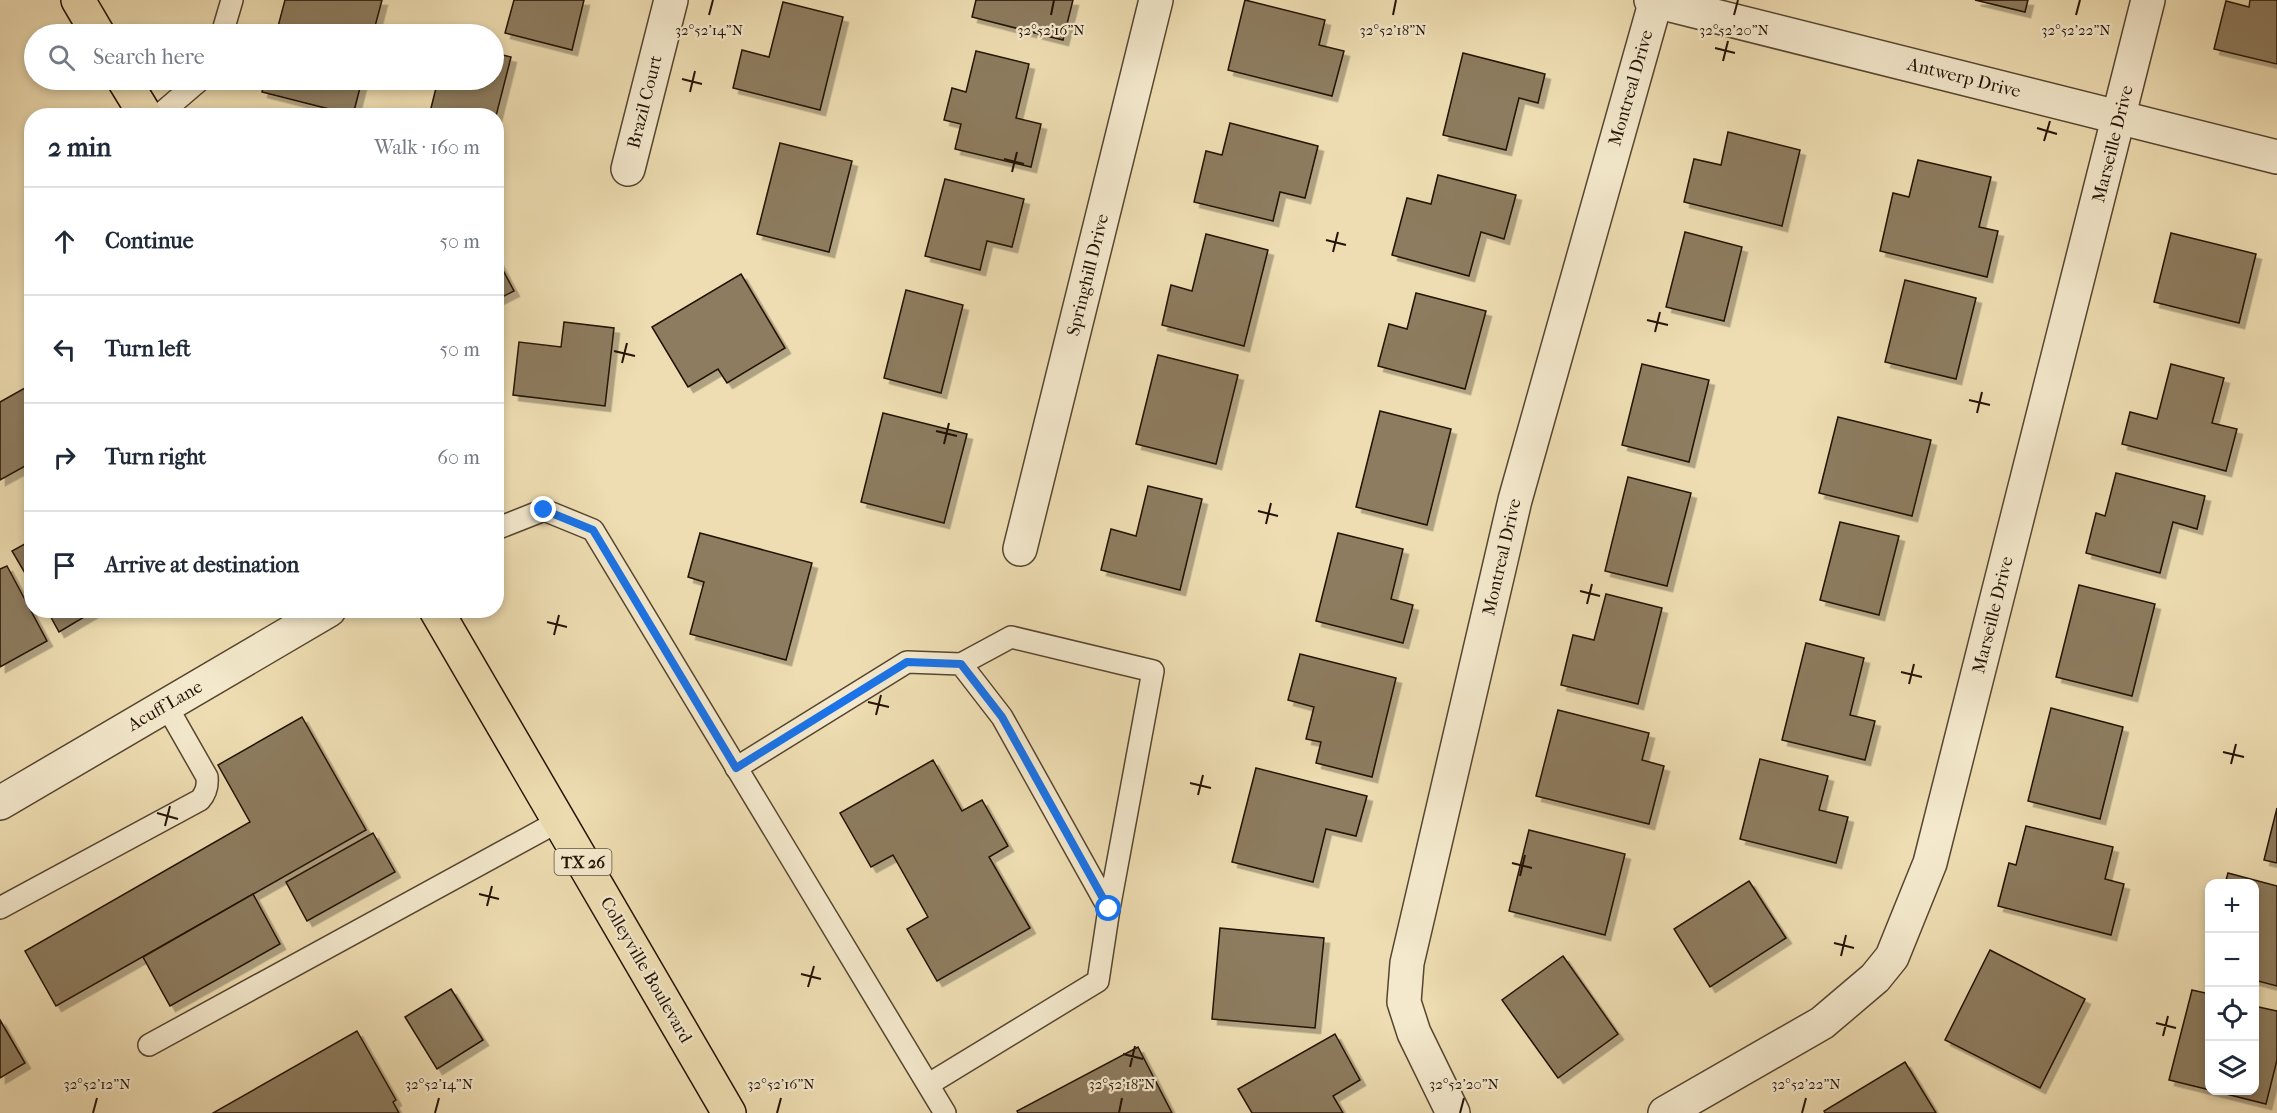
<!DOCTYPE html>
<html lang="en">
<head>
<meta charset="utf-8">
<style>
	:root { --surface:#fff; --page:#f2f2f3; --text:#1f2937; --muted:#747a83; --line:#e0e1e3 }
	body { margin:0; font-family:"IM FELL French Canon",serif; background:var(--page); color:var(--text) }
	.controls { position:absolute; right:18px; bottom:18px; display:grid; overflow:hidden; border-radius:12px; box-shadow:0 3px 9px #0003 }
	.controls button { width:54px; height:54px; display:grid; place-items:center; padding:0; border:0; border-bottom:2px solid var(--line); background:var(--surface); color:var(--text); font:30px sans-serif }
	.stop { position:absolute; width:18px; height:18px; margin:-14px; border:4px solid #1a73e8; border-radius:50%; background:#fff }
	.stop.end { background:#1a73e8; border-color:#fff; box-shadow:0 2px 6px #0008 }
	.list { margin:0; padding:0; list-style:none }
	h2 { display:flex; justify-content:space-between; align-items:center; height:78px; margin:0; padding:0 24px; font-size:26px }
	h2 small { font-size:20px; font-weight:400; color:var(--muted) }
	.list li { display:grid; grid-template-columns:39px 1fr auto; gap:18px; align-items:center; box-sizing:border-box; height:108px; padding:0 24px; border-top:2px solid var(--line) }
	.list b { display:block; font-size:22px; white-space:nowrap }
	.list em { font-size:20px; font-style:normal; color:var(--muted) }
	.icon { flex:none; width:33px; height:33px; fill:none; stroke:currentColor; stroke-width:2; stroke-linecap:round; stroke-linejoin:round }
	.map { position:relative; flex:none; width:2277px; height:1113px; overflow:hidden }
	.search { position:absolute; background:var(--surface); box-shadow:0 3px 9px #0003; left:24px; top:24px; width:480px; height:66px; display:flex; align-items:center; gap:15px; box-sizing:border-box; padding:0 21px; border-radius:33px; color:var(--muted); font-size:22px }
	.panel { position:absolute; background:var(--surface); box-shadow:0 3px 9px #0003; left:24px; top:108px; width:480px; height:510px; border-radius:24px }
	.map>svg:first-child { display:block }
	.building { fill:#8d7c5e; stroke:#231204; stroke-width:1.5; filter:url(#shadow) }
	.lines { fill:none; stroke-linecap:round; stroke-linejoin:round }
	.service-casing { stroke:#564530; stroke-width:24 }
	.minor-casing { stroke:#564530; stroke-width:36 }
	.primary-casing { stroke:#231204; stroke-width:36 }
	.service { stroke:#f4e9cd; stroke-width:21 }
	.minor { stroke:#f4e9cd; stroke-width:33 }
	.primary { stroke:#eeddb2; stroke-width:33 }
	.route { stroke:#1a73e8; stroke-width:8 }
	.ticks { fill:none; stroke:#231204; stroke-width:2 }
	.labels { text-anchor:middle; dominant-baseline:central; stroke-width:4.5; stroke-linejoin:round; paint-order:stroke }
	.shield { fill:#f4e9cd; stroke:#625240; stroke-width:1.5 }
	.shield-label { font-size:16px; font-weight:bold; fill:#231204 }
	.street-label { font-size:18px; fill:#231204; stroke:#f4e9cd }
	.ticks-label { font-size:15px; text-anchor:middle; fill:#231204; stroke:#f4e9cd; stroke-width:4.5; stroke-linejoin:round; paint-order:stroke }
</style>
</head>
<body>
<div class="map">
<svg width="2277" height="1113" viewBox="0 0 2277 1113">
	<defs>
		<filter id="shadow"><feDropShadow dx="5.5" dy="5.5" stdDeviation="0" flood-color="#0004"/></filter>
	</defs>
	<rect width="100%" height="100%" fill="#eeddb2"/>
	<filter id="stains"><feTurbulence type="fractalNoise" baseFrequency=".00333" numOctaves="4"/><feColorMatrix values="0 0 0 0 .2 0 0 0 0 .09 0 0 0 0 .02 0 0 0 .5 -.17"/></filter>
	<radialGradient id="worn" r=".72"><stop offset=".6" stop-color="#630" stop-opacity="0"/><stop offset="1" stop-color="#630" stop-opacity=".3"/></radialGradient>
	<g class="building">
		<path d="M285,0H382L373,34H276Z"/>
		<path d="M514,0H584L572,50L505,33Z"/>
		<path d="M976,0H1073L1063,40L972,17Z"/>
		<path d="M1245,0L1325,20L1319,45L1344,51L1332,96L1228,70Z"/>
		<path d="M1975,0H2028L2025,12Z"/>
		<path d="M2250,0H2277V64L2214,49L2226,1L2249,7Z"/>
		<path d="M783,2L843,17L820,110L733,88L742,50L769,57Z"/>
		<path d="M976,51L1029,64L1016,118L1041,124L1031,167L955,149L961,124L944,120L952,88L966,92Z"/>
		<path d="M494,53L511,57L496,116H429L438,80H494Z"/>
		<path d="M1463,53L1545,74L1538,103L1519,98L1506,150L1443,135Z"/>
		<path d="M265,80H362L353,115L262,92Z"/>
		<path d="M1230,123L1318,146L1305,198L1280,192L1273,221L1194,202L1206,151L1222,155Z"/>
		<path d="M1728,132L1800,150L1782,226L1684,202L1694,159L1721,165Z"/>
		<path d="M780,143L852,161L829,252L757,234Z"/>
		<path d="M1918,160L1991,177L1979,227L1998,231L1987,277L1880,251L1893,193L1909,197Z"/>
		<path d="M1438,175L1516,195L1504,239L1481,232L1469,276L1392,255L1407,198L1431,204Z"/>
		<path d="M945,179L1024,199L1012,247L987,241L980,270L925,256Z"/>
		<path d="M1685,232L1742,247L1724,321L1666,307Z"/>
		<path d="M2171,233L2256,254L2239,323L2154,302Z"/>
		<path d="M1206,234L1268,250L1244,346L1162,325L1171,285L1192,291Z"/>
		<path d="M496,257L514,291L496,300Z"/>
		<path d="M741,274L785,348L727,383L718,369L688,387L652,327Z"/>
		<path d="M1905,280L1976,298L1956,379L1885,362Z"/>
		<path d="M906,290L963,305L941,393L884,378Z"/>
		<path d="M1416,293L1486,311L1465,389L1378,366L1389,324L1407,329Z"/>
		<path d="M564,322L614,328L605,406L513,395L519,342L561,347Z"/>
		<path d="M1158,355L1238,375L1216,464L1136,444Z"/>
		<path d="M1642,364L1709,380L1689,462L1622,445Z"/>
		<path d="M2171,364L2224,378L2212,423L2237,429L2226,471L2122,444L2130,412L2157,419Z"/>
		<path d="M32,384V477L25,466L0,480V402Z"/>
		<path d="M1380,411L1451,429L1427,525L1356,507Z"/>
		<path d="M883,413L967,434L944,523L861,502Z"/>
		<path d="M1838,417L1931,440L1912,516L1819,493Z"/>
		<path d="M2116,473L2205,496L2197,529L2173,522L2160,573L2086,553L2096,513L2105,516Z"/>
		<path d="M1628,477L1691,493L1667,586L1605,571Z"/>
		<path d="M1148,486L1202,499L1180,590L1101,570L1111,529L1136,536Z"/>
		<path d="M1840,522L1899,536L1879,615L1820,600Z"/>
		<path d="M700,533L812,563L786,660L690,634L704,582L688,577Z"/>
		<path d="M1338,533L1403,549L1391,599L1413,605L1403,643L1316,621Z"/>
		<path d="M32,540V585L12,551Z"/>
		<path d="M7,566L47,641L0,667V569Z"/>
		<path d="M2079,585L2155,604L2132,696L2056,677Z"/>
		<path d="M1606,594L1662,608L1638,704L1561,685L1573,635L1594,640Z"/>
		<path d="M47,610H96L59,632Z"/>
		<path d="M1806,643L1864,658L1850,715L1875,721L1865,760L1782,740Z"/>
		<path d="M1300,654L1396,678L1372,777L1316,763L1321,742L1306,739L1314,707L1288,700Z"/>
		<path d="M2051,708L2123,727L2100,819L2028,801Z"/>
		<path d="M1558,710L1649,733L1642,760L1664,766L1649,824L1536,796Z"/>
		<path d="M302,717L366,830L56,1006L25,951L250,822L218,765Z"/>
		<path d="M1760,759L1828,776L1819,810L1848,817L1836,863L1740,839Z"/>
		<path d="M933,760L962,811L982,800L1008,846L989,857L1030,928L937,981L907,929L928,917L893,855L871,867L840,813Z"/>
		<path d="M1256,768L1367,796L1356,836L1326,829L1313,882L1232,862Z"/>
		<path d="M2277,808V863L2264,860Z"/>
		<path d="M2026,826L2113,847L2105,879L2124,884L2111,935L1998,906L2009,863L2016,865Z"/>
		<path d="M1529,830L1625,854L1605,935L1509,911Z"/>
		<path d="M373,833L395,872L307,921L286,882Z"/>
		<path d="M2228,873L2277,886V986L2254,980V884H2225Z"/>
		<path d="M1749,881L1786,938L1710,987L1674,929Z"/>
		<path d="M253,894L280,944L170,1006L143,957Z"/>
		<path d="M1220,928L1324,938L1315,1028L1212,1019Z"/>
		<path d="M1990,950L2085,999L2040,1088L1945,1040Z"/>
		<path d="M1563,956L1618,1034L1558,1078L1502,1000Z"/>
		<path d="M451,989L483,1040L437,1069L405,1017Z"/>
		<path d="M2192,990L2210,994V1090L2169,1080Z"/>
		<path d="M2254,1006L2277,1011V1060L2266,1104L2210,1090H2254Z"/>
		<path d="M0,1020L25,1063L0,1078Z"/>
		<path d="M357,1031L396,1100L393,1102L399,1113H213Z"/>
		<path d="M1335,1034L1360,1080L1333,1096L1343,1113H1252L1238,1089Z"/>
		<path d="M1138,1047L1172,1113H1018L1017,1111Z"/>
		<path d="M1905,1062L1936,1113H1825L1824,1111Z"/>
	</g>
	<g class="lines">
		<g class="service-casing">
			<g id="service">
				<path d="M222,34L232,0"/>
				<path d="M158,116L200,80"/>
				<path d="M496,529L544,510L593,530L945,1113"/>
				<path d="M961,664L1011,637L1153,671L1109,909"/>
				<path d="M736,768L907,662L961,664L1002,717L1109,909L1098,981L929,1084"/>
				<path d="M0,908L200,800C206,793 208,787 207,777L166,705"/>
				<path d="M149,1045L559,821"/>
			</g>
		</g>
		<g class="minor-casing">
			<g id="minor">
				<path d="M1651,0L2277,157"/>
				<path d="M628,169L671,0"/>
				<path d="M1020,549L1156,0"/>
				<path d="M0,803L329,610"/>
				<path d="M1453,1113L1414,1033L1404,1002L1407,963L1515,500L1656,0"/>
				<path d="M1665,1113L1822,1023L1875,978L1892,957L1930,863L2148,0"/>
			</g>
		</g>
		<g class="primary-casing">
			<g id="primary">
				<path d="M78,0L98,34"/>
				<path d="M124,80L146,116"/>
				<path d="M436,610L729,1113"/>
			</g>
		</g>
		<use href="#service" class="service"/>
		<use href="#minor" class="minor"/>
		<use href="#primary" class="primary"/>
	</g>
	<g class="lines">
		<path class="route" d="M544,510L593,530L736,768L907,662L961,664L1002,717L1109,909"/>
	</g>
	<path class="ticks" d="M709,15L713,0M1051,15L1054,0M1393,15L1396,0M1734,15L1738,0M2076,15L2080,0M1715,48L1735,53M1723,61L1728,41M682,79L702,84M690,92L695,71M2037,128L2057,134M2044,141L2050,121M1004,159L1024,164M1012,172L1017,152M1326,240L1346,245M1333,252L1338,232M1647,320L1668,325M1655,332L1660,312M614,351L635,356M622,363L627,343M1969,400L1990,405M1977,413L1982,392M936,431L957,436M944,444L949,423M1258,511L1278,516M1266,524L1271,503M1580,591L1600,596M1587,604L1592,584M547,622L567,627M554,635L559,615M1901,672L1922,677M1909,684L1914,664M868,702L889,707M876,715L881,695M2223,752L2244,757M2231,764L2236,744M1190,783L1211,788M1198,795L1203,775M157,813L178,819M165,826L170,806M1512,863L1532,868M1520,876L1525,855M479,894L499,899M487,906L492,886M1834,943L1854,948M1841,956L1846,935M801,974L821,979M808,987L814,966M2156,1023L2176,1028M2163,1036L2168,1016M1123,1054L1143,1059M1130,1067L1135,1046M93,1113L97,1098M435,1113L439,1098M777,1113L781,1098M1119,1113L1122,1098M1460,1113L1464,1098M1802,1113L1806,1098"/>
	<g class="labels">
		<rect class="shield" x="554.5" y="849" width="57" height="26" rx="4.5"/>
		<g class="shield-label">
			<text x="583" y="862">TX 26</text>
		</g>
		<g class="street-label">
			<text transform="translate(1964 78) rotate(14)">Antwerp Drive</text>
			<text transform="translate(1631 88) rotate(-74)">Montreal Drive</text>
			<text transform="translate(645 102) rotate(-76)">Brazil Court</text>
			<text transform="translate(2113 144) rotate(-76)">Marseille Drive</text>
			<text transform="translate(1088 275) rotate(-76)">Springhill Drive</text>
			<text transform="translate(1502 557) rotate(-77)">Montreal Drive</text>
			<text transform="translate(1993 615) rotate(-76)">Marseille Drive</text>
			<text transform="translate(165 706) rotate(-30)">Acuff Lane</text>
			<text transform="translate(646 970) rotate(60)">Colleyville Boulevard</text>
		</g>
	</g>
	<g class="ticks-label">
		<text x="709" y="35">32°52'14"N</text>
		<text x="1051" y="35">32°52'16"N</text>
		<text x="1393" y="35">32°52'18"N</text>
		<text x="1734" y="35">32°52'20"N</text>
		<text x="2076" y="35">32°52'22"N</text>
		<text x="97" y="1089">32°52'12"N</text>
		<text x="439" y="1089">32°52'14"N</text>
		<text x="781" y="1089">32°52'16"N</text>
		<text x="1122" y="1089">32°52'18"N</text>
		<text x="1464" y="1089">32°52'20"N</text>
		<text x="1806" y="1089">32°52'22"N</text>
	</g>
	<rect width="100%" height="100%" filter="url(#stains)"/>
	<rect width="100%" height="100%" fill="url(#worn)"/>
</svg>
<div class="controls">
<button>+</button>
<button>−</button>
<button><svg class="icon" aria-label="locate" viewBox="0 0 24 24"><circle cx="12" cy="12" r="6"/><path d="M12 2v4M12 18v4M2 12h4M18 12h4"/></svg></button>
<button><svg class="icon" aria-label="layers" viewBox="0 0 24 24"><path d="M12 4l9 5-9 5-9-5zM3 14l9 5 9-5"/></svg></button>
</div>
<div class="stop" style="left:1109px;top:909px"></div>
<div class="stop end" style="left:544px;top:510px"></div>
<div class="search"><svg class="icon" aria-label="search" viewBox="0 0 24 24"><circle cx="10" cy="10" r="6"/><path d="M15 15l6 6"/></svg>Search here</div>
<section class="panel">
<h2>2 min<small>Walk · 160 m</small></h2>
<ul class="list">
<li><svg class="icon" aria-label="ahead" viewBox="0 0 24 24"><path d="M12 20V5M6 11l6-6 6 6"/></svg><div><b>Continue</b></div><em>50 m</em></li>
<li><svg class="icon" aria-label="left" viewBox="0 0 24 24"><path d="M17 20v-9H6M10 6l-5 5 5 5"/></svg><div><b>Turn left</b></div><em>50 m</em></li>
<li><svg class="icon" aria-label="right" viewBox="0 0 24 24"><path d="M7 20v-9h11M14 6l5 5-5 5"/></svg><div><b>Turn right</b></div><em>60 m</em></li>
<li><svg class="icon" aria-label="arrive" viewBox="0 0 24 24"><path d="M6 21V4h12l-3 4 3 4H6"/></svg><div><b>Arrive at destination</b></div></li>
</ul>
</section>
</div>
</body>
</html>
